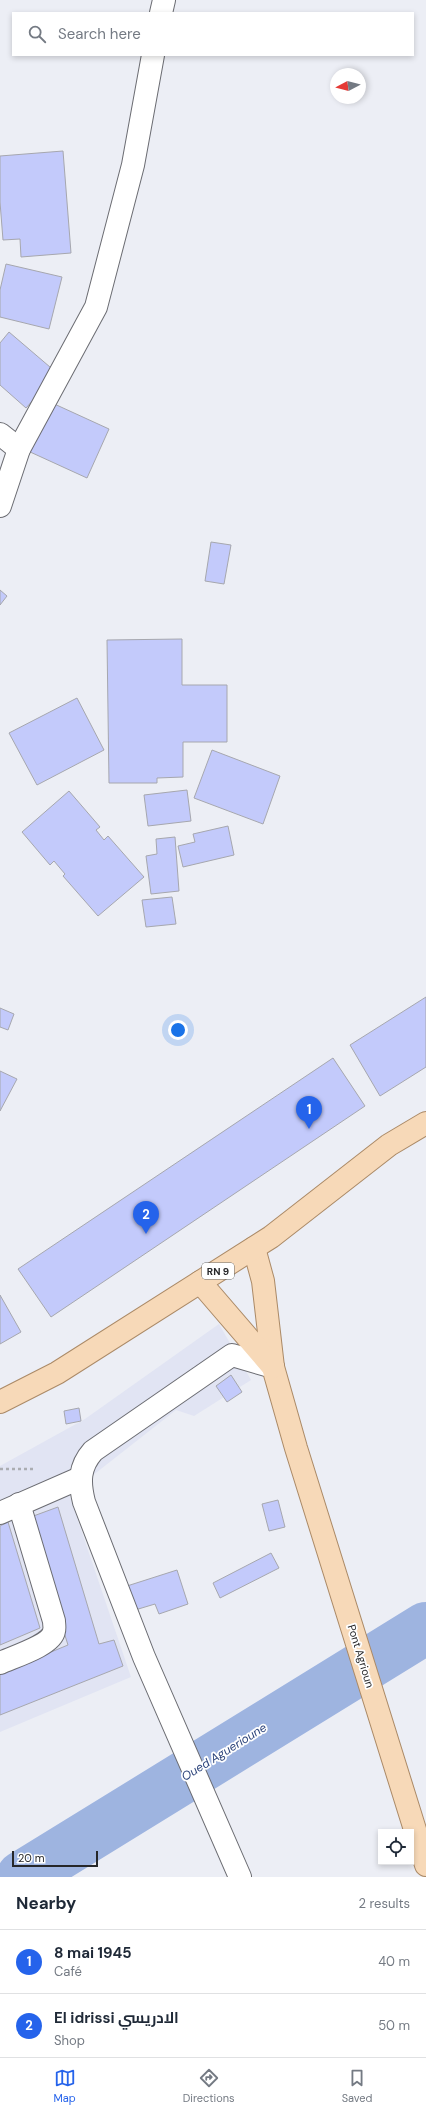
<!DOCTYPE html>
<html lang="en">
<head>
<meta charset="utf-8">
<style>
	:root { --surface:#fff; --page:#f6f6f7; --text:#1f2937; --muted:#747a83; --line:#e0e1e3; --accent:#2563eb }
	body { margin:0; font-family:"DM Sans",Cairo,sans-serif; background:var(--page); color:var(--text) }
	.controls { position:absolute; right:12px; bottom:12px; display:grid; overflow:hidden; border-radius:0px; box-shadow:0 2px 6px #0003 }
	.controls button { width:36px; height:36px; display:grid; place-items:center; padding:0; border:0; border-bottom:1px solid var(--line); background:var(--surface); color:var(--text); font:20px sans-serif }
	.compass { position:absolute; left:330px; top:68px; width:36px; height:36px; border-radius:50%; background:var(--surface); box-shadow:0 2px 6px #0003; rotate:263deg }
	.scale { position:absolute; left:12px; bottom:10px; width:86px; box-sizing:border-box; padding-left:4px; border:2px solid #262729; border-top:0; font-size:11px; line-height:14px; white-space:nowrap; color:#262729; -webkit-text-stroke:3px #fff; paint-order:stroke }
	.you { position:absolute; left:178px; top:1030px; width:14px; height:14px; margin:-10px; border:3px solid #fff; border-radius:50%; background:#1a73e8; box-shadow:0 0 0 6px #1a73e833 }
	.badge { display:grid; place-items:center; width:26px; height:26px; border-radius:50%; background:var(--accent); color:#fff; font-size:13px; font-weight:700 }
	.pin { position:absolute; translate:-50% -33px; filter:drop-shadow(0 1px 2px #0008) }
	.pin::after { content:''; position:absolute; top:21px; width:14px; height:12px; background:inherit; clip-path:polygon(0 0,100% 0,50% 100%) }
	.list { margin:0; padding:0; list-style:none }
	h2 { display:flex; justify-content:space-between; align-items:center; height:52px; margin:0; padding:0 16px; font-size:17px }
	h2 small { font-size:13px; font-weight:400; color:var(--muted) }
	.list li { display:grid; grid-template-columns:26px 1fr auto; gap:12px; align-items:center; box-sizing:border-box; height:64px; padding:0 16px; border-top:1px solid var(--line) }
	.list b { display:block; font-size:15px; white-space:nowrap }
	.list p { margin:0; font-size:13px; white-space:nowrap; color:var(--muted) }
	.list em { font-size:13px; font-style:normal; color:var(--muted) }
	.icon { flex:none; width:22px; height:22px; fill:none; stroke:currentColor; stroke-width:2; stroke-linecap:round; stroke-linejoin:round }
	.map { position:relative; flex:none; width:426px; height:1877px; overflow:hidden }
	.search { position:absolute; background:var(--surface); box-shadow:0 2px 6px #0003; left:12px; right:12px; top:12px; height:44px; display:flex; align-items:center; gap:10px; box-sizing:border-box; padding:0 14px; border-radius:0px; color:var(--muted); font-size:15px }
	.sheet { height:180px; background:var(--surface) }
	nav { display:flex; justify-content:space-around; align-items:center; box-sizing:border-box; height:56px; border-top:1px solid var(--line); background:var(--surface); font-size:11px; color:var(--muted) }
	nav a { display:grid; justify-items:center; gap:2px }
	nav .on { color:var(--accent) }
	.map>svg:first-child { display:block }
	.built { fill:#e1e4f3 }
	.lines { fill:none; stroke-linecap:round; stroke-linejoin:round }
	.river { stroke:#9eb4e0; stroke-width:52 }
	.building { fill:#c3cafb; stroke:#a6a7ae }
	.minor-casing { stroke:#6b6c72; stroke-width:24 }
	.major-casing { stroke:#ab8a67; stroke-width:24 }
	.path { stroke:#abadb2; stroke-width:2.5; stroke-dasharray:3 3; stroke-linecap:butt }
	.minor { stroke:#fff; stroke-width:22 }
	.major { stroke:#f7d9b8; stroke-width:22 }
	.labels { text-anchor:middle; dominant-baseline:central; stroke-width:3.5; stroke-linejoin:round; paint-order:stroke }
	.shield { fill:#fff; stroke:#676869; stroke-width:1 }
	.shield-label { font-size:10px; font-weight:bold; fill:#262729 }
	.street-label { font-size:11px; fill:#262729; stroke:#fff }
	.water-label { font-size:12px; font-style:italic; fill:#2a427a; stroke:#fff }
</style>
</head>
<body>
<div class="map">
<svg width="426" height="1877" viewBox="0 0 426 1877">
	<rect width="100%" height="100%" fill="#eceef5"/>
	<path class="built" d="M219,1324L251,1380L194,1416L176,1410L69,1494L131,1677L0,1732V1466L85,1419Z"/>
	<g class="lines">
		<path class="river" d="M22,1877L426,1628"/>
	</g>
	<g class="building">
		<path d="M63,151L71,253L21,257L20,239L3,240L0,202V156Z"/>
		<path d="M6,264L62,277L49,329L0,317V290Z"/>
		<path d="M9,332L57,373L26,408L0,385V343Z"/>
		<path d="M50,402L109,429L87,478L28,451Z"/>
		<path d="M211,542L231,545L224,584L205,581Z"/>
		<path d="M0,590L7,596L0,605Z"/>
		<path d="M182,639V685H227V742H183V777L157,778V783H109L107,640Z"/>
		<path d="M77,698L104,750L37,785L9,733Z"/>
		<path d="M212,750L280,776L263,824L194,798Z"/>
		<path d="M187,790L191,821L148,826L144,795Z"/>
		<path d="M69,791L100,827L96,830L104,840L108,836L144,877L98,916L63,876L65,874L54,861L50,865L22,832Z"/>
		<path d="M228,826L234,855L183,867L178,846L195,842L193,834Z"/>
		<path d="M175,837L179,891L151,894L146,856L157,854L156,839Z"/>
		<path d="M172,897L176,924L146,927L142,900Z"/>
		<path d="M426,997V1067L380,1096L350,1045Z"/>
		<path d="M0,1008L14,1014L8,1030L0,1027Z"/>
		<path d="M333,1058L365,1106L51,1317L18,1269Z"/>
		<path d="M0,1071L17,1079L0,1111Z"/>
		<path d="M0,1295L21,1332L0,1344Z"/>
		<path d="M231,1375L242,1392L227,1402L216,1386Z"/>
		<path d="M79,1408L81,1421L66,1424L64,1411Z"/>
		<path d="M278,1500L285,1527L269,1531L262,1504Z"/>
		<path d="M58,1507L99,1644L114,1640L123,1666L0,1715V1673L68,1645L28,1518Z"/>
		<path d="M8,1522L40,1628L0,1645V1526Z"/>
		<path d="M271,1553L279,1568L220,1598L213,1583Z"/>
		<path d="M177,1570L188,1604L159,1614L155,1604L135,1610L127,1586Z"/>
	</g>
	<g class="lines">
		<g class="minor-casing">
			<g id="minor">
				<path d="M161,13L164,0"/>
				<path d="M0,434L19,449"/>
				<path d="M0,506L19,449L96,307L133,165L153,55"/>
				<path d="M0,1513L80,1478"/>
				<path d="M0,1663C13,1657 52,1645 54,1631C55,1628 54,1624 54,1621L19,1504"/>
				<path d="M240,1877L144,1657L84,1502C79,1482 79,1467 93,1451L232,1355L273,1367"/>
			</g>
		</g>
		<g class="major-casing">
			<g id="major">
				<path d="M254,1248L263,1281L273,1367L296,1448L426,1865"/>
				<path d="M200,1282L273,1367"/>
				<path d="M0,1402L57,1373L271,1237L389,1145L426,1123"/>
			</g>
		</g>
		<path class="path" d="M0,1469H33"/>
		<use href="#minor" class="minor"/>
		<use href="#major" class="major"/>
	</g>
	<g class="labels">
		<rect class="shield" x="202" y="1263" width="32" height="16" rx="3"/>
		<g class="shield-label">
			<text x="218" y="1271">RN 9</text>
		</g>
		<g class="street-label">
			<text transform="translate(361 1656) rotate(73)">Pont Agrioun</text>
		</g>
		<g class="water-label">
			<text transform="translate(224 1752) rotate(-32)">Oued Aguerioune</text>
		</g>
	</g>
</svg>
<div class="controls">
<button><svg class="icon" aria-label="locate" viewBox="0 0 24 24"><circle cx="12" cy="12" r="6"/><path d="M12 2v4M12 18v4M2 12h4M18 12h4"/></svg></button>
</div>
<svg class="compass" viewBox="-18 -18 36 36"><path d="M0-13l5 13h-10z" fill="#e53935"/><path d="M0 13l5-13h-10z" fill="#747a83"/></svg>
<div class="scale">20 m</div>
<div class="you"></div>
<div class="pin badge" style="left:309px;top:1129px">1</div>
<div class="pin badge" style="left:146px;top:1234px">2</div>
<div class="search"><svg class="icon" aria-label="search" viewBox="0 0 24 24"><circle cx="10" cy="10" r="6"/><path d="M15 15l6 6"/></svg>Search here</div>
</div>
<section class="sheet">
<h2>Nearby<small>2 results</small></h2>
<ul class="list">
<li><span class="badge">1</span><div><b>8 mai 1945</b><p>Café</p></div><em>40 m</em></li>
<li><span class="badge">2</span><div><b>El idrissi الادريسي</b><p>Shop</p></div><em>50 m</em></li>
</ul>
</section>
<nav>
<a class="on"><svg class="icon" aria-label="map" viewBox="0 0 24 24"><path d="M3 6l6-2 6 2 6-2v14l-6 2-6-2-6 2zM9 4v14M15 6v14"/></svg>Map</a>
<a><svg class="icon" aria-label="directions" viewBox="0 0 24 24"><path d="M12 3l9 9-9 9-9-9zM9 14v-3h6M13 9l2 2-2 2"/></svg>Directions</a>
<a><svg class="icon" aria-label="saved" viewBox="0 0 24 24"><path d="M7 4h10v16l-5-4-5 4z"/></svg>Saved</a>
</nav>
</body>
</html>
